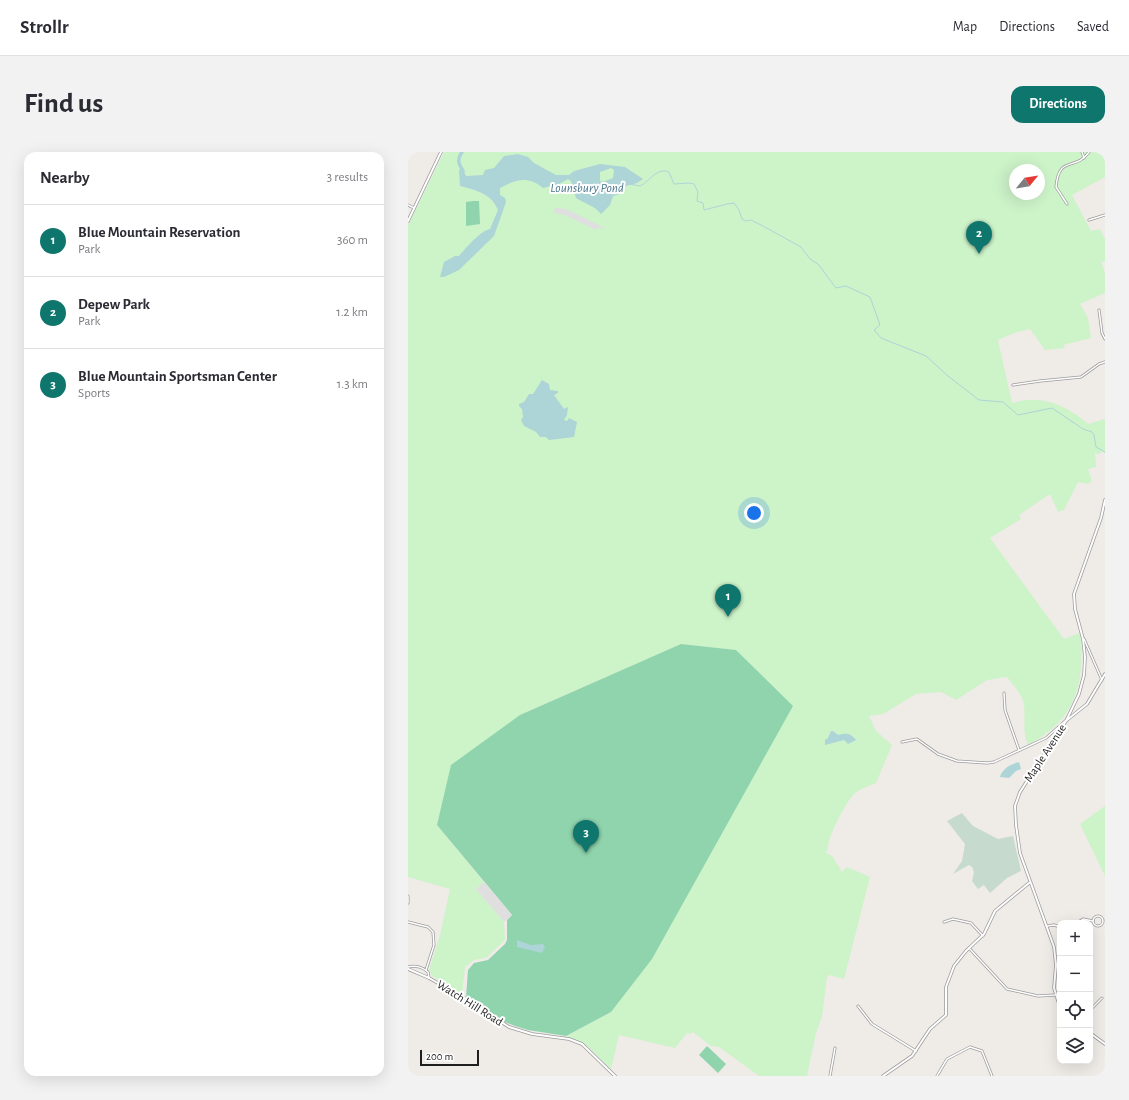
<!DOCTYPE html>
<html lang="en">
<head>
<meta charset="utf-8">
<style>
	:root { --surface:#fff; --page:#f2f2f3; --text:#2b2b33; --muted:#7c7c81; --line:#e1e1e2; --accent:#0f766e }
	body { margin:0; font-family:"Alegreya Sans",sans-serif; background:var(--page); color:var(--text) }
	.controls { position:absolute; right:12px; bottom:12px; display:grid; overflow:hidden; border-radius:8px; box-shadow:0 4px 16px #0002 }
	.controls button { width:36px; height:36px; display:grid; place-items:center; padding:0; border:0; border-bottom:1px solid var(--line); background:var(--surface); color:var(--text); font:20px sans-serif }
	.compass { position:absolute; left:601px; top:12px; width:36px; height:36px; border-radius:50%; background:var(--surface); box-shadow:0 4px 16px #0002; rotate:60deg }
	.scale { position:absolute; left:12px; bottom:10px; width:59px; box-sizing:border-box; padding-left:4px; border:2px solid #1f1f1f; border-top:0; font-size:11px; line-height:14px; white-space:nowrap; color:#1f1f1f; -webkit-text-stroke:3px #fff; paint-order:stroke }
	.you { position:absolute; left:346px; top:361px; width:14px; height:14px; margin:-10px; border:3px solid #fff; border-radius:50%; background:#1a73e8; box-shadow:0 0 0 6px #1a73e833 }
	.badge { display:grid; place-items:center; width:26px; height:26px; border-radius:50%; background:var(--accent); color:#fff; font-size:13px; font-weight:700 }
	.pin { position:absolute; translate:-50% -33px; filter:drop-shadow(0 1px 2px #0008) }
	.pin::after { content:''; position:absolute; top:21px; width:14px; height:12px; background:inherit; clip-path:polygon(0 0,100% 0,50% 100%) }
	.list { margin:0; padding:0; list-style:none }
	h2 { display:flex; justify-content:space-between; align-items:center; height:52px; margin:0; padding:0 16px; font-size:17px }
	h2 small { font-size:13px; font-weight:400; color:var(--muted) }
	.list li { display:grid; grid-template-columns:26px 1fr auto; gap:12px; align-items:center; box-sizing:border-box; height:72px; padding:0 16px; border-top:1px solid var(--line) }
	.list b { display:block; font-size:15px; white-space:nowrap }
	.list p { margin:0; font-size:13px; white-space:nowrap; color:var(--muted) }
	.list em { font-size:13px; font-style:normal; color:var(--muted) }
	.icon { flex:none; width:22px; height:22px; fill:none; stroke:currentColor; stroke-width:2; stroke-linecap:round; stroke-linejoin:round }
	.map { position:relative; flex:none; width:697px; height:924px; overflow:hidden; border-radius:12px }
	header { display:flex; align-items:center; gap:24px; box-sizing:border-box; height:56px; padding:0 20px; background:var(--surface); border-bottom:1px solid var(--line) }
	header strong { font-size:19px }
	nav { display:flex; gap:22px; margin-inline-start:auto; font-size:14px }
	.intro { display:flex; align-items:center; justify-content:space-between; box-sizing:border-box; height:96px; padding:0 24px }
	h1 { margin:0; font-size:28px }
	.button { padding:10px 18px; border-radius:12px; background:var(--accent); color:#fff; font-size:14px; font-weight:700 }
	main { display:flex; gap:24px; padding:0 24px }
	aside { flex:1; background:var(--surface); border-radius:12px; box-shadow:0 4px 16px #0002 }
	.map>svg:first-child { display:block }
	.wetland { fill:#c6dbcd }
	.park { fill:#cdf3c9; fill-rule:evenodd }
	.pitch { fill:#8fd4ad }
	.parking { fill:#dfdfdf }
	.water { fill:#add4d7; fill-rule:evenodd }
	.lines { fill:none; stroke-linecap:round; stroke-linejoin:round }
	.stream { stroke:#add4d7; stroke-width:1 }
	.river { stroke:#add4d7; stroke-width:3.5 }
	.minor-casing { stroke:#9c9c9c; stroke-width:3 }
	.tertiary-casing { stroke:#9c9c9c; stroke-width:3.5 }
	.minor { stroke:#fff; stroke-width:1.5 }
	.tertiary { stroke:#fff; stroke-width:2 }
	.labels { text-anchor:middle; dominant-baseline:central; stroke-width:4; stroke-linejoin:round; paint-order:stroke }
	.street-label { font-size:12px; fill:#1f1f1f; stroke:#fff }
	.water-label { font-size:13px; font-style:italic; fill:#4c788d; stroke:#fff }
</style>
</head>
<body>
<header>
<strong>Strollr</strong>
<nav><a>Map</a><a>Directions</a><a>Saved</a></nav>
</header>
<div class="intro"><h1>Find us</h1><a class="button">Directions</a></div>
<main>
<aside>
<h2>Nearby<small>3 results</small></h2>
<ul class="list">
<li><span class="badge">1</span><div><b>Blue Mountain Reservation</b><p>Park</p></div><em>360 m</em></li>
<li><span class="badge">2</span><div><b>Depew Park</b><p>Park</p></div><em>1.2 km</em></li>
<li><span class="badge">3</span><div><b>Blue Mountain Sportsman Center</b><p>Sports</p></div><em>1.3 km</em></li>
</ul>
</aside>
<div class="map">
<svg width="697" height="924" viewBox="0 0 697 924">
	<rect width="100%" height="100%" fill="#efebe7"/>
	<path class="wetland" d="M554,661L565,674L590,687L605,684L613,719L599,726L582,741L576,733L570,737L564,729L566,720L564,715L561,713L545,722L554,709L557,692L539,669Z"/>
	<g class="park">
		<path d="M36,0H697V25L664,43L683,79L692,77L697,87V110L693,109L697,122V141L672,152L680,166L683,186L655,193L657,196L637,198L622,177L606,181L590,188L604,251C634,242 658,253 680,272L697,267V301L693,299L692,302L687,301L688,315L680,317L684,329L680,332L670,330L656,358L650,360L642,342L611,363L613,367L582,386L656,487L672,481C678,531 667,569 620,593C613,578 619,564 615,549C613,541 604,532 599,525L579,528L548,548L533,540L508,542L475,562L461,564L468,579L484,593L468,631C461,634 452,637 446,642C438,650 418,687 420,698L417,700L424,704L434,720L439,715L462,725L436,827L421,823L419,825L414,864L408,881L399,924H351L311,895L303,894L285,880L282,882L279,881L267,896L211,883L203,917L178,893L158,884L203,860L328,498L273,492L112,563L29,673L76,730L68,737L96,770L97,788L78,806L66,808L57,815L54,842L24,824L21,818L32,783L42,737L0,725V73ZM607,18H631V42H607Z"/>
		<path d="M697,654V724L672,672Z"/>
	</g>
	<g class="pitch">
		<path d="M65,49H71L72,72L58,74V50Z"/>
		<path d="M273,492L328,498L385,554L244,807L203,860L158,884L120,878L107,874L92,868L58,845L60,818L66,811L80,808L97,792L99,788V768L104,763L29,673L43,613L112,563Z"/>
		<path d="M299,894L318,912L310,921L291,903Z"/>
	</g>
	<g class="parking">
		<path d="M147,55L160,58L195,75V77L190,75L188,78L157,63L146,61Z"/>
		<path d="M76,730L104,763L96,770L68,737Z"/>
	</g>
	<g class="water">
		<path d="M110,2L120,5L126,11L148,23H161L166,19L192,12L217,15L235,27L229,31L218,34L212,42L205,44L202,53L193,62C186,53 177,52 168,46L163,29L160,27L151,32L135,36C120,23 107,28 92,36V43L97,46L98,50L86,84L51,118L36,125H32L36,110L47,104H51C57,97 73,78 82,77L90,58C84,42 68,38 52,34L51,18H55L58,24L75,23L77,18L86,16L96,4ZM203,16L206,18L205,26L195,30L192,29V20Z"/>
		<path d="M134,228L141,232L142,238L150,239V241L146,243L156,257L160,255L159,263L156,268L159,269L161,266L169,270L166,285L141,288L138,285H132L128,280L116,274L113,268L115,265L114,257L111,254V252L116,250L121,242H125Z"/>
		<path d="M423,579H425L430,583C439,581 442,581 448,588L440,592L436,588L417,593V588L420,586Z"/>
		<path d="M611,610L613,617L608,619L601,626L592,625C594,617 603,612 611,610Z"/>
		<path d="M109,788L123,793L135,792L137,795L134,801L109,795Z"/>
	</g>
	<g class="lines">
		<path class="stream" d="M221,32L232,34C242,29 249,15 261,20L266,32L281,31L286,32L290,40L289,49L295,51L296,58L319,52L326,51L331,58L334,67L338,69L343,68L355,74L393,95L402,107L410,112L428,136L438,134L462,145L472,173L466,178L473,186L518,204L540,224L571,248L595,250L610,263L644,256L675,277L684,280L686,283L688,295L697,300"/>
		<path class="river" d="M54,0C49,7 50,11 55,19"/>
		<g class="minor-casing">
			<g id="minor">
				<path d="M674,0L676,6"/>
				<path d="M659,52L648,35C651,2 667,20 681,0"/>
				<path d="M0,53L6,56"/>
				<path d="M681,68L697,63"/>
				<path d="M691,158L694,181L697,187"/>
				<path d="M605,233L632,229L673,225L691,212L697,210"/>
				<path d="M676,487L694,528"/>
				<path d="M596,541L597,558L611,598"/>
				<path d="M494,590L509,587L530,602L549,609L579,611L586,610L638,586L657,569"/>
				<path d="M0,744V751"/>
				<circle cx="690" cy="769" r="5"/>
				<path d="M0,770L20,775L25,780L26,793L18,818"/>
				<path d="M536,770L545,767L563,771L575,784"/>
				<path d="M669,771L675,767L685,769"/>
				<path d="M639,774L646,773L652,775"/>
				<path d="M561,796L599,837L630,844L647,843"/>
				<path d="M0,815C7,813 15,815 20,820L21,826"/>
				<path d="M450,854L464,872L508,899"/>
				<path d="M682,858L694,846"/>
				<path d="M422,924L427,896"/>
				<path d="M529,924L539,907L562,895L574,899L584,924"/>
			</g>
		</g>
		<g class="tertiary-casing">
			<g id="tertiary">
				<path d="M0,69L33,0"/>
				<path d="M659,568L679,552L697,522"/>
				<path d="M0,817L21,826L55,845L101,875L124,882L161,887L174,892L207,924"/>
				<path d="M652,855L646,836L648,813L646,795L612,701L608,673L607,654L612,640L658,569L671,542L676,523L677,505L675,487L667,457L666,442L693,366L697,348"/>
				<path d="M682,881L697,892"/>
				<path d="M475,924L504,904L522,877L538,863V835L546,814L558,799L576,782L587,759L621,731"/>
			</g>
		</g>
		<use href="#minor" class="minor"/>
		<use href="#tertiary" class="tertiary"/>
	</g>
	<g class="labels">
		<g class="street-label">
			<text transform="translate(637 601) rotate(-57)">Maple Avenue</text>
			<text transform="translate(62 851) rotate(32)">Watch Hill Road</text>
		</g>
		<g class="water-label">
			<text x="179" y="36">Lounsbury Pond</text>
		</g>
	</g>
</svg>
<div class="controls">
<button>+</button>
<button>−</button>
<button><svg class="icon" aria-label="locate" viewBox="0 0 24 24"><circle cx="12" cy="12" r="6"/><path d="M12 2v4M12 18v4M2 12h4M18 12h4"/></svg></button>
<button><svg class="icon" aria-label="layers" viewBox="0 0 24 24"><path d="M12 4l9 5-9 5-9-5zM3 14l9 5 9-5"/></svg></button>
</div>
<svg class="compass" viewBox="-18 -18 36 36"><path d="M0-13l5 13h-10z" fill="#e53935"/><path d="M0 13l5-13h-10z" fill="#7c7c81"/></svg>
<div class="scale">200 m</div>
<div class="you"></div>
<div class="pin badge" style="left:320px;top:465px">1</div>
<div class="pin badge" style="left:571px;top:102px">2</div>
<div class="pin badge" style="left:178px;top:701px">3</div>
</div>
</main>
</body>
</html>
